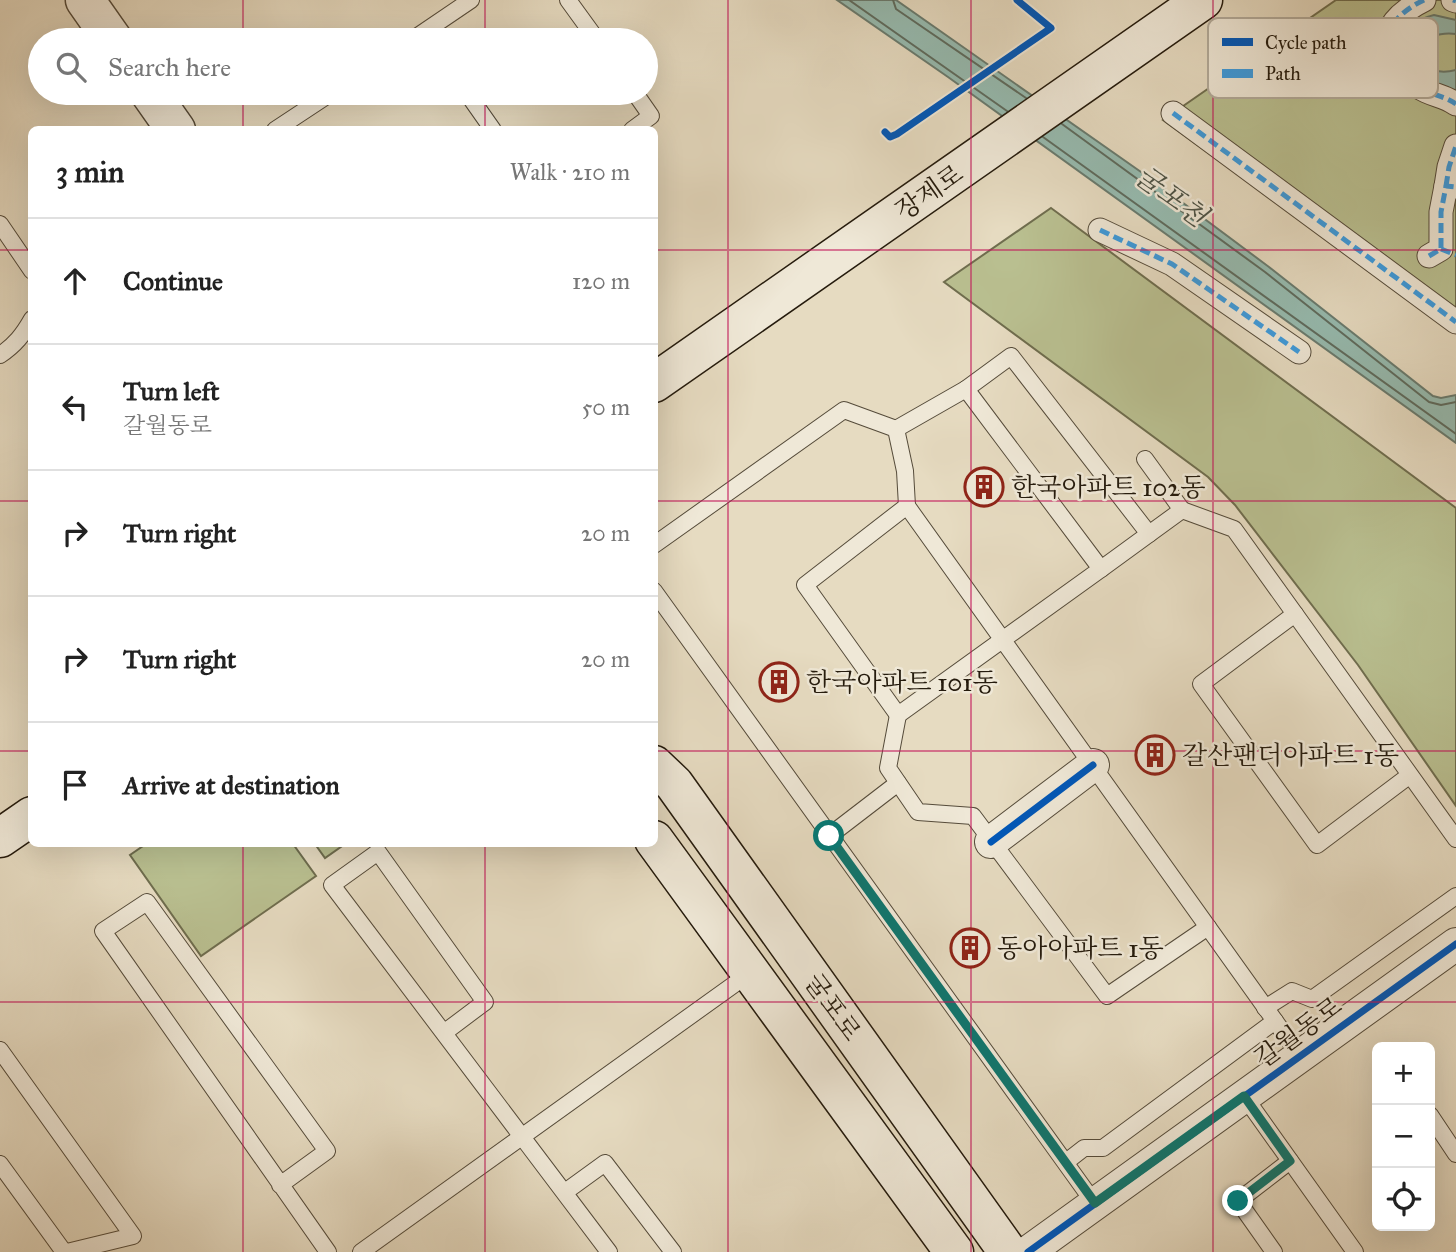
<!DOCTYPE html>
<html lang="en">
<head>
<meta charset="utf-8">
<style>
	:root { --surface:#fff; --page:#f2f2f2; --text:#222; --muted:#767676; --line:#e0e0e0 }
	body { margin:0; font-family:"IM FELL Great Primer","Noto Serif KR",serif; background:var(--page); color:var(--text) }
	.controls { position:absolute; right:21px; bottom:21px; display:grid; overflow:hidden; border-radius:10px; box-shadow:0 7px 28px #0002 }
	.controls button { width:63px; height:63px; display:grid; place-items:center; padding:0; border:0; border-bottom:2px solid var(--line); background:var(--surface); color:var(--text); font:35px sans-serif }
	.stop { position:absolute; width:21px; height:21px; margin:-16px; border:5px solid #0f766e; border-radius:50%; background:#fff }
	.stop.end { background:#0f766e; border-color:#fff; box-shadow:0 2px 7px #0008 }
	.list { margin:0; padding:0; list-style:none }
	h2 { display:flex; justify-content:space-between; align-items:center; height:91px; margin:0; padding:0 28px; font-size:30px }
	h2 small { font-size:23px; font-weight:400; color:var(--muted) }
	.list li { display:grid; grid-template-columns:46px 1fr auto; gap:21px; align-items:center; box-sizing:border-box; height:126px; padding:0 28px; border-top:2px solid var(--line) }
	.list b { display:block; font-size:26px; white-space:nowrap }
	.list p { margin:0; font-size:23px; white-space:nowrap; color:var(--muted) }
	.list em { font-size:23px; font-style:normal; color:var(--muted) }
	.icon { flex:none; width:38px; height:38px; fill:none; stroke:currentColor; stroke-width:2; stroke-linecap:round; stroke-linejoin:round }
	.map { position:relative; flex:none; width:1456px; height:1252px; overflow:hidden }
	.search { position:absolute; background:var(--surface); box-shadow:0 7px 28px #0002; left:28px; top:28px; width:630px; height:77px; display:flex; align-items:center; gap:18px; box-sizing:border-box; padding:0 24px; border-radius:38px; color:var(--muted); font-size:26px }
	.panel { position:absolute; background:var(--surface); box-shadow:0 7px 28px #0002; left:28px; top:126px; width:630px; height:721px; border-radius:10px }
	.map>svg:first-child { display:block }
	.green { fill:#b9bf90; stroke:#6f6d4e; stroke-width:2 }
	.water { fill:#96bbb0; stroke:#697b6f; stroke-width:2 }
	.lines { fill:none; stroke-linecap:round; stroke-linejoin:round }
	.shore { stroke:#5e6b5e; stroke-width:2 }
	.service-casing { stroke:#554b3a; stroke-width:18 }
	.pedestrian-casing { stroke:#554b3a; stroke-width:25 }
	.minor-casing { stroke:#554b3a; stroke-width:34 }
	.tertiary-casing { stroke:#554b3a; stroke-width:41 }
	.secondary-casing { stroke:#251b0d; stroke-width:41 }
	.service { stroke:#efe8d7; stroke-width:16 }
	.pedestrian { stroke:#efe8d7; stroke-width:23 }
	.minor { stroke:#efe8d7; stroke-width:32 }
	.tertiary { stroke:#efe8d7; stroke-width:38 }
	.secondary { stroke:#efe8d7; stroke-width:38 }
	.quiet { stroke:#3c9bde; stroke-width:5; stroke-dasharray:10 5; stroke-linecap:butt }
	.cycleway-casing { stroke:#efe8d7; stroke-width:11 }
	.cycleway { stroke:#0057b8; stroke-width:7 }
	.route { stroke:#0f766e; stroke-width:9 }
	.grid { fill:none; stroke:#c2185b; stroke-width:2; stroke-opacity:0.55 }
	.labels { text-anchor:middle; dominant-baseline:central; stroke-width:5; stroke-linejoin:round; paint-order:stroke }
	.street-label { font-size:26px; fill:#251b0d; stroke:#efe8d7 }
	.poi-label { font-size:26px; fill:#251b0d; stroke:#efe8d7; text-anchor:start }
	.water-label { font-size:28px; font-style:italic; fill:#4d5346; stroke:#efe8d7 }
	.key { fill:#efe8d7; stroke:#b2aa9a; stroke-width:2 }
	.key-label { font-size:19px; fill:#251b0d }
</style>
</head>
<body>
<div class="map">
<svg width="1456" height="1252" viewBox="0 0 1456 1252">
	<rect width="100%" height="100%" fill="#e6dbc1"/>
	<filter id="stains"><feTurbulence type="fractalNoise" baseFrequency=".00286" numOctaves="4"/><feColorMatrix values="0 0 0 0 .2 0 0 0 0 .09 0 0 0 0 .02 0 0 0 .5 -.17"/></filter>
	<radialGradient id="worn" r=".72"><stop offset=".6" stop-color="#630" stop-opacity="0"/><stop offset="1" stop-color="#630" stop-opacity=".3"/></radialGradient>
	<g class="green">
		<path d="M1336,0H1456V332L1163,120Z"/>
		<path d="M1051,208L1456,508V806L1358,665L1235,505L1208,477L944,282Z"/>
		<path d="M146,844H293L316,876L201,956L130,855Z"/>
		<path d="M315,844H345L325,858Z"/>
	</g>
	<g class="water">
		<path d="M837,0H896L1151,179L1269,267L1433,396L1441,398L1456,395V443L948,77Z"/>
		<path d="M1434,15L1456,20V34C1437,32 1429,37 1415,50C1421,69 1437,75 1456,70V95C1431,83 1398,73 1397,40C1408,27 1417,19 1434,15Z"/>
	</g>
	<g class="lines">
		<g class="shore">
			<path d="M849,0L1007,111"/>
			<path d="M893,0L896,9L1026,98"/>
			<path d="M1062,124L1265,272L1429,402L1441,405L1456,402"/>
			<path d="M1043,137L1456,434"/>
		</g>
		<g class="service-casing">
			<g id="service">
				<path d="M568,0L597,40"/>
				<path d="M412,40L471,0"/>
				<path d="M467,93L493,130"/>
				<path d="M275,130L331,93"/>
				<path d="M632,130L651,116L635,93"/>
				<path d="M0,224L32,271"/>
				<path d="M0,355C15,345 23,335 32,319"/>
				<path d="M966,389L1011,356L1149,534L1101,569"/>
				<path d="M896,429L966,389L1101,569L898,715L805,585L907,506L1300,1056"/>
				<path d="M1145,459L1182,510L1149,534"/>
				<path d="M1182,510L1234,529L1295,614"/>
				<path d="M654,545L844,410L896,429L905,471L907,506"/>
				<path d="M654,591L1095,1204"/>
				<path d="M898,715L888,768L918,812L973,816L1107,996L1208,927"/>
				<path d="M1410,775L1317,845L1201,684L1295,614L1456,839"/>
				<path d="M829,836L898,783"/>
				<path d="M1265,1008L1292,991L1312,999L1456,896"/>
				<path d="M445,1032L485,1002L378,852L332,885L609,1252"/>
				<path d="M0,1050L133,1236L67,1252"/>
				<path d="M1244,1096L1355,1252"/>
				<path d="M1430,1115L1456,1154"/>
				<path d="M1066,1162L1084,1148H1103L1275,1021"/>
				<path d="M0,1164L64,1252"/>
				<path d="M280,1185L327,1151L147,902L103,931L328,1252"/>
				<path d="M565,1192L605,1163L673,1252"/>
				<path d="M361,1252L750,973"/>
				<path d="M1274,1252L1238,1201L1290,1161"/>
			</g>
		</g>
		<g class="pedestrian-casing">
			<g id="pedestrian">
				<path d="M1424,0C1372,25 1374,67 1426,91C1437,96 1446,97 1456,104"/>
				<path d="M1453,0L1456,1"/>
				<path d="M1173,113L1456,322"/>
				<path d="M1446,186L1449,167L1456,146"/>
				<path d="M1100,230L1172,264L1299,352"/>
				<path d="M1429,256L1441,249V212L1446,186L1456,187"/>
			</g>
		</g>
		<g class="minor-casing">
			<g id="minor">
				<path d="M991,842L1093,765"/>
				<path d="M1028,1252L1456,944"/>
			</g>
		</g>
		<g class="tertiary-casing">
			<g id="tertiary">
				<path d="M85,0L113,40"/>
				<path d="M150,93L176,130"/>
			</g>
		</g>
		<g class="secondary-casing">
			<g id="secondary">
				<path d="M654,383L1203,0"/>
				<path d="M654,765L674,784L1008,1252"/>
				<path d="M0,838L32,816"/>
				<path d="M654,840L954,1252"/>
			</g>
		</g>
		<use href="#service" class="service"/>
		<use href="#pedestrian" class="pedestrian"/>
		<use href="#minor" class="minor"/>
		<use href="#tertiary" class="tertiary"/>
		<use href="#secondary" class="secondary"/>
		<g class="quiet">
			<path d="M1424,0C1372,25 1374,67 1426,91C1437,96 1446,97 1456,104"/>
			<path d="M1453,0L1456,1"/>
			<path d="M1173,113L1456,322"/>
			<path d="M1446,186L1449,167L1456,146"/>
			<path d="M1100,230L1172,264L1299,352"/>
			<path d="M1441,249L1456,255"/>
			<path d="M1429,256L1441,249V212L1446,186L1456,187"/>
		</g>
		<g class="cycleway-casing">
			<g id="cycleway">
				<path d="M885,132L890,137L897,134L1051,28L1017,0"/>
				<path d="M991,842L1093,765"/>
				<path d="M1028,1252L1456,944"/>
			</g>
		</g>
		<use href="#cycleway" class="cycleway"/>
	</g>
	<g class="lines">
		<path class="route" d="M829,836L1095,1203L1244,1096L1290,1161L1238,1201"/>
	</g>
	<path class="grid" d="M243,0V40M485,0V40M728,0V1252M971,0V1252M1213,0V1252M243,93V130M485,93V130M0,250H32M654,250H1456M0,501H32M654,501H1456M0,751H32M654,751H1456M243,844V1252M485,844V1252M0,1002H1456"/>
	<defs>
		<g id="building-ring" transform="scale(2.0125)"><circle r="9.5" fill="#efe8d7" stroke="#8f2418" stroke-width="1.5"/><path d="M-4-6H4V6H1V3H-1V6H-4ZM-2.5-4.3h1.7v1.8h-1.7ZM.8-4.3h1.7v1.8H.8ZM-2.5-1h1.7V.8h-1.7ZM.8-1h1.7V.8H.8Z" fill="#8f2418"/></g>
	</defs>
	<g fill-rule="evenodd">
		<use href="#building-ring" x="984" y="487"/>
		<use href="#building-ring" x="779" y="682"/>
		<use href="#building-ring" x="1155" y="755"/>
		<use href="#building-ring" x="970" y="948"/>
	</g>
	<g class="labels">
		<g class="street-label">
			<text transform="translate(929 192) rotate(-35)">장제로</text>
			<text transform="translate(833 1007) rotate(54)">굴포로</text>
			<text transform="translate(1298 1032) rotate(-36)">갈월동로</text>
		</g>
		<g class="poi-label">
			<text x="1011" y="487">한국아파트 102동</text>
			<text x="806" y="682">한국아파트 101동</text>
			<text x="1182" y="755">갈산팬더아파트 1동</text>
			<text x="997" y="948">동아아파트 1동</text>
		</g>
		<g class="water-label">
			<text transform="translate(1171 196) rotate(36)">굴포천</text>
		</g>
	</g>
	<rect x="1208" y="18" width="230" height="80" rx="10" class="key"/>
	<rect x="1222" y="38" width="31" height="8" fill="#0057b8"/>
	<rect x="1222" y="69" width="31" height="9" fill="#3c9bde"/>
	<g class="key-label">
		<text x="1265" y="49">Cycle path</text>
		<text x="1265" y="80">Path</text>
	</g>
	<rect width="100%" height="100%" filter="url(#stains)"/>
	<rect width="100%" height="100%" fill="url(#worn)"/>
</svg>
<div class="controls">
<button>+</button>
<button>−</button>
<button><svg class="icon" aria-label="locate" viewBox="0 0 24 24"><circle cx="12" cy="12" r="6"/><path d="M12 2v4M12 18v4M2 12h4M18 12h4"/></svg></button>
</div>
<div class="stop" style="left:829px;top:836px"></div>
<div class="stop end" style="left:1238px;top:1201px"></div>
<div class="search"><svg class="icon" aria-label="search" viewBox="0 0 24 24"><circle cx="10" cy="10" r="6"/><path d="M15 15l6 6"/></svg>Search here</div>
<section class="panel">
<h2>3 min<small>Walk · 210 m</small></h2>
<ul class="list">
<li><svg class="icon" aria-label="ahead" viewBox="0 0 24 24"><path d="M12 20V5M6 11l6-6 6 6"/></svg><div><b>Continue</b></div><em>120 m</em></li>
<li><svg class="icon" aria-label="left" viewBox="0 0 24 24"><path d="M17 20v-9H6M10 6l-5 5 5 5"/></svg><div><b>Turn left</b><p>갈월동로</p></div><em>50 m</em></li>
<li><svg class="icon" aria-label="right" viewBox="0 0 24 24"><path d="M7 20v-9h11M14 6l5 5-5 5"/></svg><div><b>Turn right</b></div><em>20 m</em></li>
<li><svg class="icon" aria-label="right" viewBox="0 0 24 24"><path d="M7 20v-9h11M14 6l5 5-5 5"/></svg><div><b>Turn right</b></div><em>20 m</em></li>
<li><svg class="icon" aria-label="arrive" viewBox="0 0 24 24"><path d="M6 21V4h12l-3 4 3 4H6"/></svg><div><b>Arrive at destination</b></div></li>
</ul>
</section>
</div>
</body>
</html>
